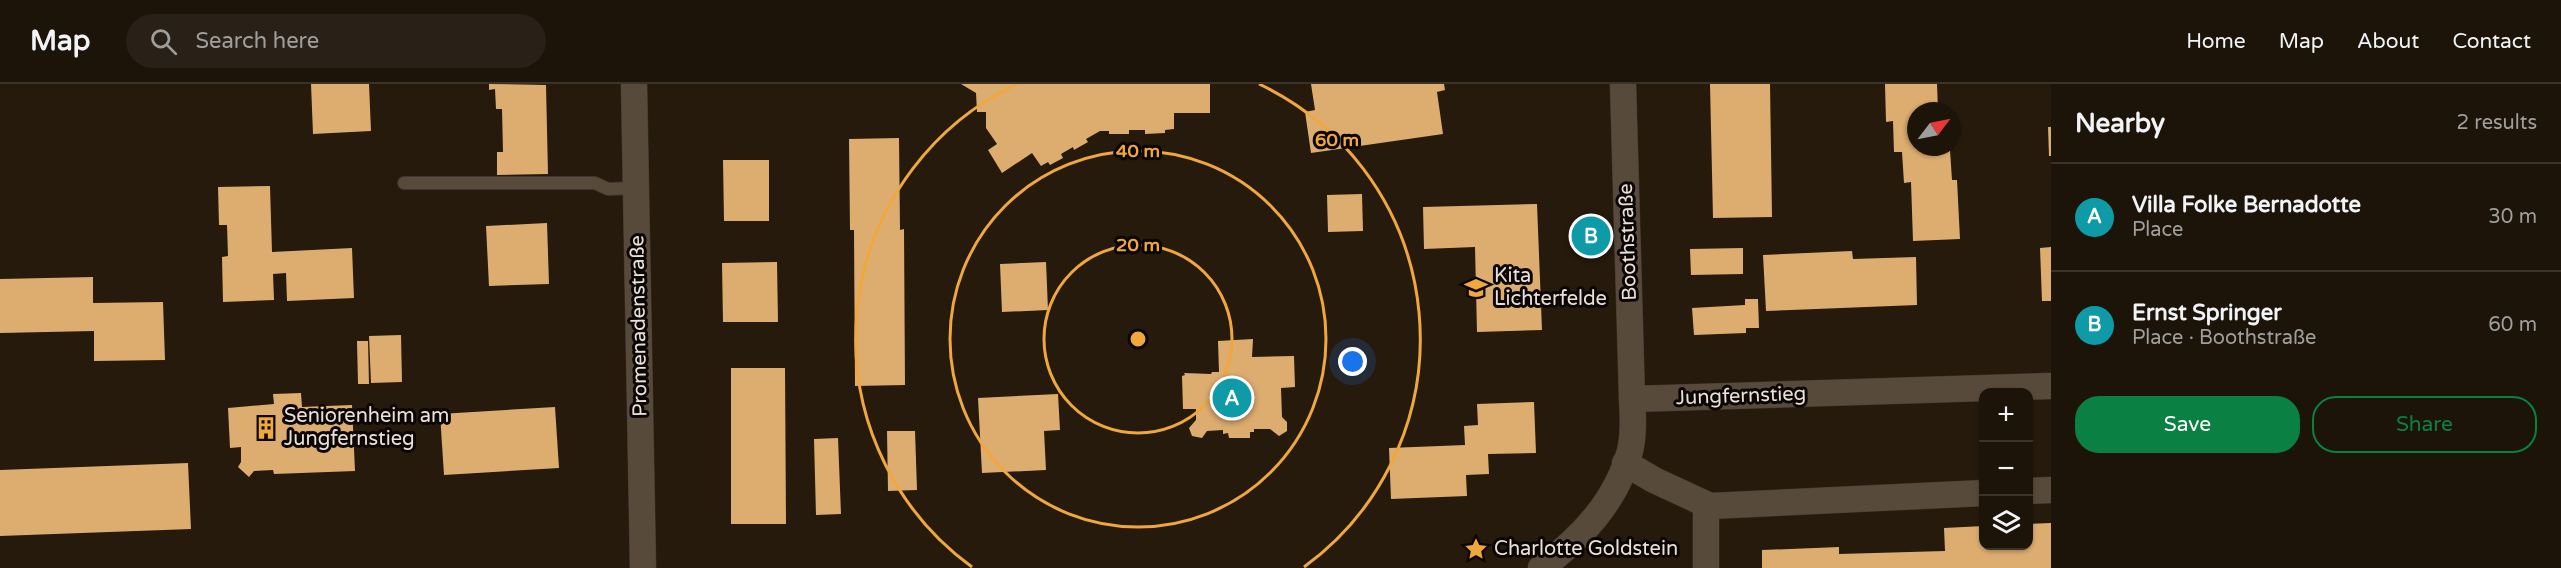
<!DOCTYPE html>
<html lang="en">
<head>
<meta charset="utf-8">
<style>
	:root { --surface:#1c1409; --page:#292117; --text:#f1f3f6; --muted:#a09e9c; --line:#3a332a; --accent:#0b8043 }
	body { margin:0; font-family:"Varela Round",sans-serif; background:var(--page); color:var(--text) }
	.controls { position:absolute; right:18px; bottom:18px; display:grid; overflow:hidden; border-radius:12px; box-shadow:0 2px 4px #0004 }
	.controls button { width:54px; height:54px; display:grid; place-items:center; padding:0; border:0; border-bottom:2px solid var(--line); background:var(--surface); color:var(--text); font:30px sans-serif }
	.compass { position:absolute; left:1907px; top:18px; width:54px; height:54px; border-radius:50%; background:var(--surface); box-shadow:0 2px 4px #0004; rotate:58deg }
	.you { position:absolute; left:1353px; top:278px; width:21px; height:21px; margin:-15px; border:4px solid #fff; border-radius:50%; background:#1a73e8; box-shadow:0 0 0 9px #1a73e833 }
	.badge { display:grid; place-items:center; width:39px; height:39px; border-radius:50%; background:var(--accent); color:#fff; font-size:20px; font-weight:700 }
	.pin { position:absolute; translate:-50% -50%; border:3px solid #fff; box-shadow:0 2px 6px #0006 }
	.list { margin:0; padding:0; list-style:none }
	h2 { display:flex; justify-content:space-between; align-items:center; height:78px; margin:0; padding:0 24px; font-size:26px }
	h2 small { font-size:20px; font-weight:400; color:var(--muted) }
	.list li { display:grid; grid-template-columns:39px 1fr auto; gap:18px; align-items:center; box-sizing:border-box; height:108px; padding:0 24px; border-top:2px solid var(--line) }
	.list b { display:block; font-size:22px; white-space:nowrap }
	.list p { margin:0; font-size:20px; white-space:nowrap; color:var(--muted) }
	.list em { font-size:20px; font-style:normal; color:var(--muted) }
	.actions { display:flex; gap:12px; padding:18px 24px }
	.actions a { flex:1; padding:14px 0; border:2px solid var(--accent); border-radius:24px; text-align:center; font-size:21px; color:var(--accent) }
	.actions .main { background:var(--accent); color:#fff }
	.icon { flex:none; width:33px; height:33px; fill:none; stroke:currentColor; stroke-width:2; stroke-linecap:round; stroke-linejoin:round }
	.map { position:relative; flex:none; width:2051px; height:484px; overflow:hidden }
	header { display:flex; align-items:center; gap:36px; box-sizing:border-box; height:84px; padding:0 30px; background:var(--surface); border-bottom:2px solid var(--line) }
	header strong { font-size:28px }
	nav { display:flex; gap:33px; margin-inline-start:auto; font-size:21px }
	.search { width:420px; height:54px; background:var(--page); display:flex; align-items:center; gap:15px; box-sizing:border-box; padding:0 21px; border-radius:33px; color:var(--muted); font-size:22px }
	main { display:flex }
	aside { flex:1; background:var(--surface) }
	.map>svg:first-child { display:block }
	.building { fill:#ddad70 }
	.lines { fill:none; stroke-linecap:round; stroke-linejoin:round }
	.service-casing { stroke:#3e3530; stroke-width:14 }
	.minor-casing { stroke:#3e3530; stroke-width:27 }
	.service { stroke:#574a3a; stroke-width:12 }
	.minor { stroke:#574a3a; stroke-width:26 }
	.ring { fill:none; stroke:#efa73e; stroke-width:3 }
	.labels { text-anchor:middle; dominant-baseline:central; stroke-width:6; stroke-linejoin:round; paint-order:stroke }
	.street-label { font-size:20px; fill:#e9e1d8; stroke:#0b0603 }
	.poi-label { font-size:20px; fill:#e9e1d8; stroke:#0b0603; text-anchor:start }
	.centre { fill:#efa73e; stroke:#0b0603; stroke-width:3 }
	.ring-label { font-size:18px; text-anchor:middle; font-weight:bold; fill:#efa73e; stroke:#0b0603; stroke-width:6; stroke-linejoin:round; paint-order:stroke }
</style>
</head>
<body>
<header>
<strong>Map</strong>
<div class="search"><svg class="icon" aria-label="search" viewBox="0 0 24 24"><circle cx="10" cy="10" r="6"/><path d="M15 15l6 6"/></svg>Search here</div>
<nav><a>Home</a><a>Map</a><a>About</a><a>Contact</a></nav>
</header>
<main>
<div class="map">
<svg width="2051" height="484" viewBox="0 0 2051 484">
	<rect width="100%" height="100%" fill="#261a0c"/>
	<g class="building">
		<path d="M311,0H369L371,47L313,50Z"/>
		<path d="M489,0L546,1L548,90L497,91V68H503L502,25H496L495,5L489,6Z"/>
		<path d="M961,0H1210V29H1174V45L1165,46V49L1145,50V46H1129V50H1109V47H1100L1086,55L1088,58L1074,66L1073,63L1061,70L1063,74L1050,81L1048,78L1041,82L1032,69L1002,89L988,66L997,60L986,44V28H977L976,9Z"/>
		<path d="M1311,0H1444L1445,6L1437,8L1443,50L1311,69L1305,28L1315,26Z"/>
		<path d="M1710,0H1770L1772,133L1713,134Z"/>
		<path d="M1885,0H1937L1938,27H1916V63H1945V66H1950L1952,96H1957L1960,155L1913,157L1911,98L1904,99L1902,68H1894L1893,37L1886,38Z"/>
		<path d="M2048,43H2051V72H2049Z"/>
		<path d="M899,54L900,146L904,145L905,301L855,302L854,146H850L849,55Z"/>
		<path d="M723,76H769V137H724Z"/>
		<path d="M270,102L272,168L352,164L354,214L287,217L286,189L273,190L274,216L223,218L222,173L228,172L227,141H219L218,103Z"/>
		<path d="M1362,110L1363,147L1328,148L1327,111Z"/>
		<path d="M1537,120L1542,246L1477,248L1475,163L1424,165L1423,123Z"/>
		<path d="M547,139L549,200L489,202L486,142Z"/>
		<path d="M2051,163V217H2042L2040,164Z"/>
		<path d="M1743,164V190L1691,191L1690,165Z"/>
		<path d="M1852,167L1853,175L1916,173L1917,221L1766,227L1763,171Z"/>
		<path d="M777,178L778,238H723L722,179Z"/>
		<path d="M1046,178L1048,226L1002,228L1000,180Z"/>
		<path d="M93,193V219L163,218L165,276L94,277V247L0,249V195Z"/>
		<path d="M1745,215H1758L1759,244H1746V249L1694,251L1692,224L1745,221Z"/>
		<path d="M401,251L402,298L371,299L369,252Z"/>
		<path d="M1253,255L1252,273L1294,272L1295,303L1281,304L1282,333L1287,338V347L1279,352L1270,345H1254V348H1250V354H1229L1228,349L1223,350V346L1207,347L1202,354L1192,352L1189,344L1196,336V325H1183L1182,292L1185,291L1184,289L1211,290L1212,288H1219L1218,257Z"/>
		<path d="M357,257H368L369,300H358Z"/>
		<path d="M731,284H785L786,440H731Z"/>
		<path d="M301,309L302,323L352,321L355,387L274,390L273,386L254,387L249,393L238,383L241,378V363L230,364L228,324L274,320L273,310Z"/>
		<path d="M1058,310L1060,346L1044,347L1046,386L982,389L978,314Z"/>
		<path d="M1534,318L1536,369L1488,370L1489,390L1466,391L1467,412L1391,415L1389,364L1465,361L1464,342L1478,341L1477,320Z"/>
		<path d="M555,323L559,384L444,391L440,330Z"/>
		<path d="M887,347H915L917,406L888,407Z"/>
		<path d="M838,354L841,430L816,431L814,355Z"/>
		<path d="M188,379L191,445L0,452V386Z"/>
		<path d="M2051,439V484H1762V466L1839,463V470L1945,467L1944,444L1984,442V462H2028V440Z"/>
	</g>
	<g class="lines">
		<g class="service-casing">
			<path id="service" d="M404,99H595L608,105L636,104"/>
		</g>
		<g class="minor-casing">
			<g id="minor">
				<path d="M634,0L643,484"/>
				<path d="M1632,315L2051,302"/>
				<path d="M1625,379L1654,396L1710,422"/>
				<path d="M2028,407L2051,406"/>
				<path d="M1541,484C1581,454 1616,418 1630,367C1634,350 1633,332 1632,315L1623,0"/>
				<path d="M1706,484V428L1710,422L1984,409"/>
			</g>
		</g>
		<use href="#service" class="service"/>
		<use href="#minor" class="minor"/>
	</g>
	<g class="ring">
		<circle cx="1138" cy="255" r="94"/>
		<circle cx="1138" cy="255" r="188"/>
		<path d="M972 483A282 282 0 0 1 1017 0M1259 0A282 282 0 0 1 1304 483"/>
	</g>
	<defs>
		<g id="school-bare" transform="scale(1.8)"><path d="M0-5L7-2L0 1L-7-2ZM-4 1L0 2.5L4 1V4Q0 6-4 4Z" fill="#efa73e" stroke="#0b0603" stroke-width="2.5" paint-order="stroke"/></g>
		<g id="building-bare" transform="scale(1.8)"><path d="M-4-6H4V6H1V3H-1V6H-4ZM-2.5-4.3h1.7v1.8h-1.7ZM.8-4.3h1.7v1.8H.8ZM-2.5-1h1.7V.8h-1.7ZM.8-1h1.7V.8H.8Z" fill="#efa73e" stroke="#0b0603" stroke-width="2.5" paint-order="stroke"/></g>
		<g id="sight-bare" transform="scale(1.8)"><path d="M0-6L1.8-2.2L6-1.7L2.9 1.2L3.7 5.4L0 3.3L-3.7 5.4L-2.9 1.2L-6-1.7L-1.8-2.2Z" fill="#efa73e" stroke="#0b0603" stroke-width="2.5" paint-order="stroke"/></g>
	</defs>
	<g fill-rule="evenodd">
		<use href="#school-bare" x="1476" y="204"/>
		<use href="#building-bare" x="266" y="344"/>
		<use href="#sight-bare" x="1476" y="465"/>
	</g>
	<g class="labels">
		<g class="street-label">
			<text transform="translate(1628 158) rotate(-92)">Boothstraße</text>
			<text transform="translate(639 242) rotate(-91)">Promenadenstraße</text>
			<text transform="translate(1741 312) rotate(-2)">Jungfernstieg</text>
		</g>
		<g class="poi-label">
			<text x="1494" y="192">Kita<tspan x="1494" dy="23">Lichterfelde</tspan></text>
			<text x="284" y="332">Seniorenheim am<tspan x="284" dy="23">Jungfernstieg</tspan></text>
			<text x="1494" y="465">Charlotte Goldstein</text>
		</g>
	</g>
	<circle cx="1138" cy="255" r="9" class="centre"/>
	<g class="ring-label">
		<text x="1337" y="62">60 m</text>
		<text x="1138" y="73">40 m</text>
		<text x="1138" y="167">20 m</text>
	</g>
</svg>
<div class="controls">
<button>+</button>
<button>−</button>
<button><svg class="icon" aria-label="layers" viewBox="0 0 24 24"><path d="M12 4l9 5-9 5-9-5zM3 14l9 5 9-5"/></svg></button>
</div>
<svg class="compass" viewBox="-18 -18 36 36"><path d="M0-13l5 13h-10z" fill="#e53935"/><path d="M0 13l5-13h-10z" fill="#a09e9c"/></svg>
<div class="you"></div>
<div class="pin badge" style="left:1232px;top:314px;background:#0f9aa8">A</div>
<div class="pin badge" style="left:1591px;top:152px;background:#0f9aa8">B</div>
</div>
<aside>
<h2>Nearby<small>2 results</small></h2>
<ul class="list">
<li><span class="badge" style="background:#0f9aa8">A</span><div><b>Villa Folke Bernadotte</b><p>Place</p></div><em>30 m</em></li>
<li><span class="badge" style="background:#0f9aa8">B</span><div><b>Ernst Springer</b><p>Place · Boothstraße</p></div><em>60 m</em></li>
</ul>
<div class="actions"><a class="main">Save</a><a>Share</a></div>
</aside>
</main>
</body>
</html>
